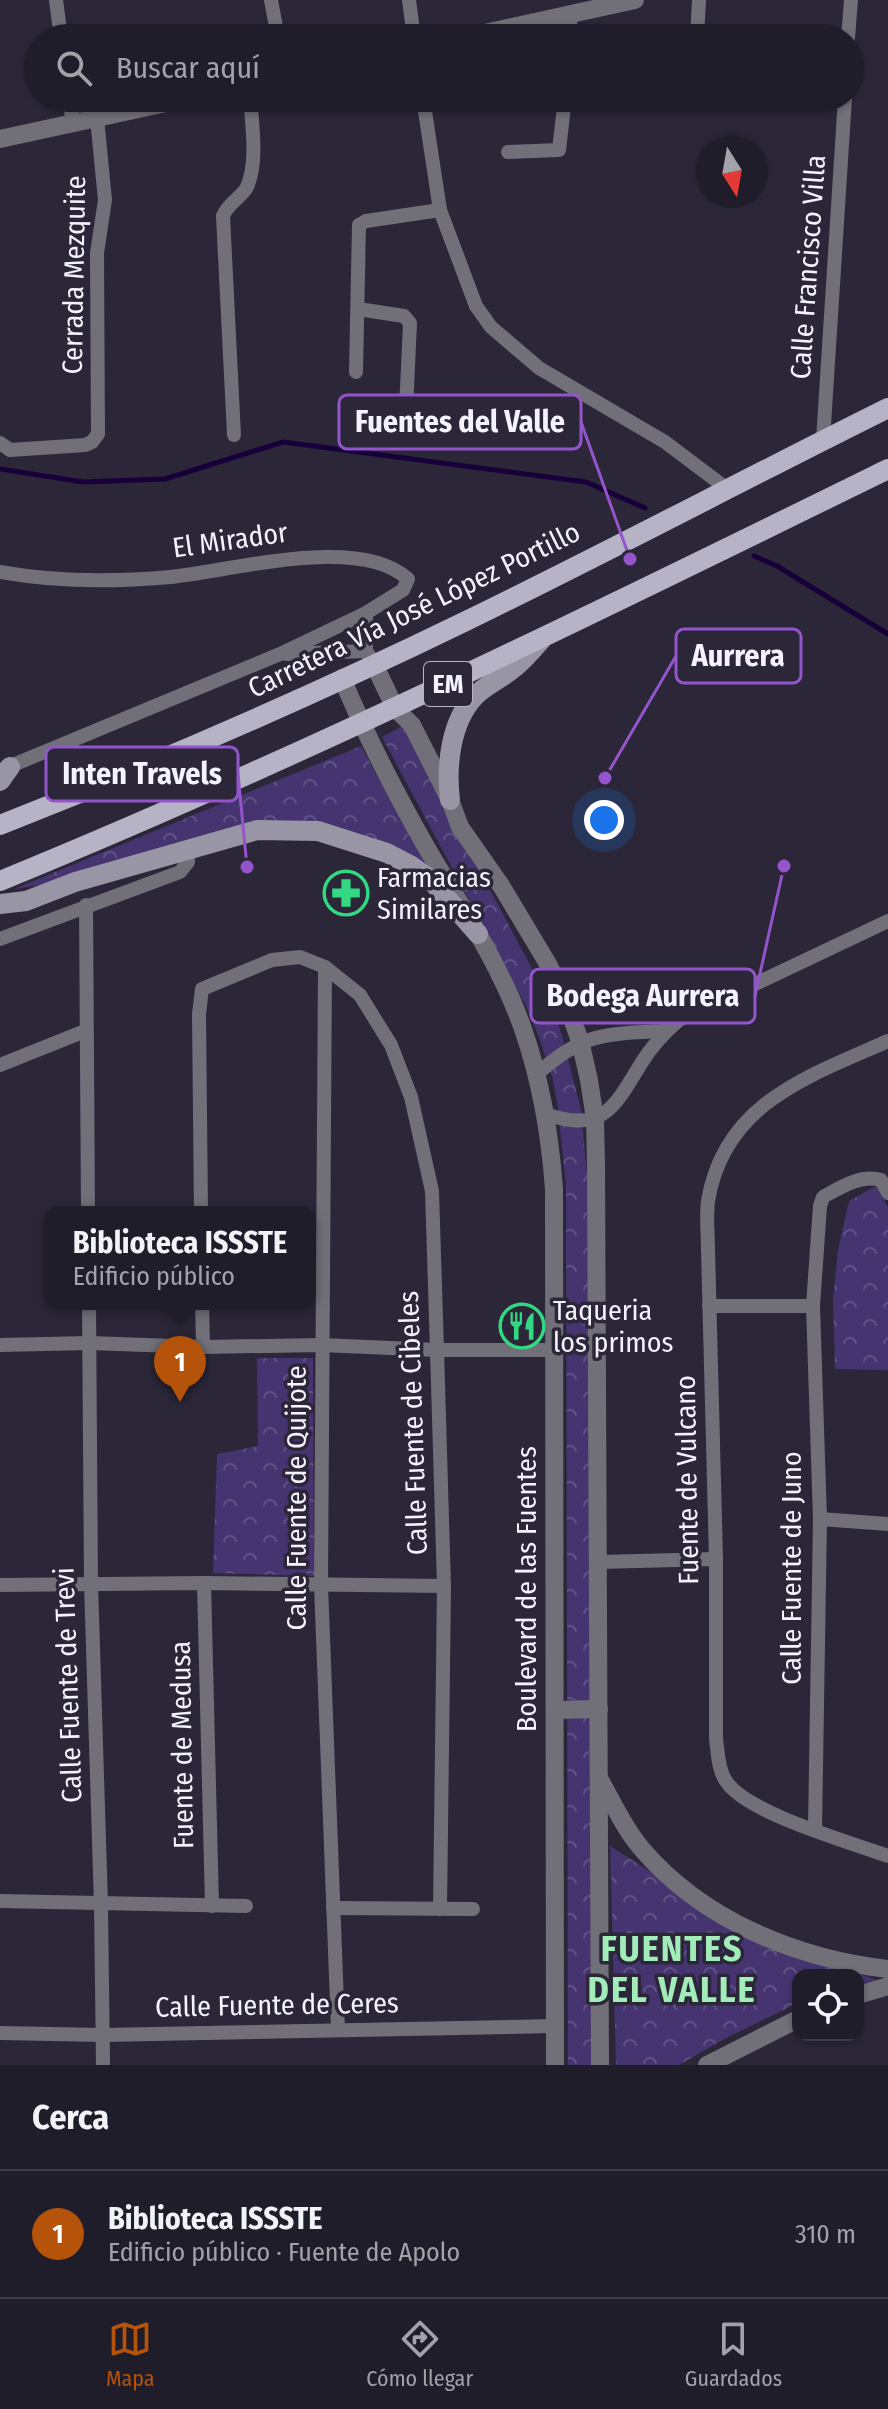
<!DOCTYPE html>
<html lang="es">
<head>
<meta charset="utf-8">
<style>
	:root { --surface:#201d2b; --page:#2d2a37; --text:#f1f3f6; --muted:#a2a2a9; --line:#3d3b47; --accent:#b45309 }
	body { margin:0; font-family:"Fira Sans Condensed",sans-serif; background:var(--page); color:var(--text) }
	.controls { position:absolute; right:24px; bottom:24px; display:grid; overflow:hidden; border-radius:16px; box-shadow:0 2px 6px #0004 }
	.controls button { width:72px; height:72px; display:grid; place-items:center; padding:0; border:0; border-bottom:2px solid var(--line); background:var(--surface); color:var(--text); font:40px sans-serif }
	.compass { position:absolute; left:696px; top:136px; width:72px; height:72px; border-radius:50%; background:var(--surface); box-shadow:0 2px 6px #0004; rotate:169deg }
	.you { position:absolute; left:604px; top:820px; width:28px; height:28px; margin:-20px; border:6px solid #fff; border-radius:50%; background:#1a73e8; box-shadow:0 0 0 12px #1a73e833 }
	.badge { display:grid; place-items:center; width:52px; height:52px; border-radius:50%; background:var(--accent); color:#fff; font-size:26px; font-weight:700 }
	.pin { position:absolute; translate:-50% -66px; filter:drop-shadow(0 2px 4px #0008) }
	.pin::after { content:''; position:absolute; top:42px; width:28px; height:24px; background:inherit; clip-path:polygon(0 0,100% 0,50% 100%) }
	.popup { position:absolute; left:44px; top:1206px; width:272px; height:104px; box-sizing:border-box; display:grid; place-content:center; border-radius:16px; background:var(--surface); filter:drop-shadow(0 2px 6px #0005); font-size:26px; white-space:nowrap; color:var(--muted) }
	.popup b { font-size:30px; color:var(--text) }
	.popup::after { content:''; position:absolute; left:50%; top:100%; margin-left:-16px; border:16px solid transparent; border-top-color:var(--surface) }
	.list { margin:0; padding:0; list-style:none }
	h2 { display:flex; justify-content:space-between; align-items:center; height:104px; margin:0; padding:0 32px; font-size:34px }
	h2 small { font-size:26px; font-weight:400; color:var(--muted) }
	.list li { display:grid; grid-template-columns:52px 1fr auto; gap:24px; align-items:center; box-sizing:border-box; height:128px; padding:0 32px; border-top:2px solid var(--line) }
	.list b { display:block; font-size:30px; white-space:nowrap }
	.list p { margin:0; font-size:26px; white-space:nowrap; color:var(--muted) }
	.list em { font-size:26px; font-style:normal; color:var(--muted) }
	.icon { flex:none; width:44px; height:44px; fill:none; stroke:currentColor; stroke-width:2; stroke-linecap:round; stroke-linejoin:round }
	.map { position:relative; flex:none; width:888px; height:2065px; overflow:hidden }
	.search { position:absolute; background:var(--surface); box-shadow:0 2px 6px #0004; left:24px; right:24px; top:24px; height:88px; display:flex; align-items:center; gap:20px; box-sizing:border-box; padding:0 28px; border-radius:44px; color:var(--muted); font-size:30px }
	.sheet { height:232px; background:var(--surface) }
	nav { display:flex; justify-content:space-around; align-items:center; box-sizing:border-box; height:112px; border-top:2px solid var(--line); background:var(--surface); font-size:22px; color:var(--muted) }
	nav a { display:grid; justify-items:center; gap:4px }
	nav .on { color:var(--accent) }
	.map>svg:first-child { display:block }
	.park { fill:url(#park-crowns) }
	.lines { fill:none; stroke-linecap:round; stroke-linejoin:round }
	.stream { stroke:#170039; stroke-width:5 }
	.minor { stroke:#716f78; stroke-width:14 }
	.tertiary { stroke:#716f78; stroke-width:18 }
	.secondary { stroke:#9895a4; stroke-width:20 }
	.primary { stroke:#b7b3c7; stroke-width:20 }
	.labels { text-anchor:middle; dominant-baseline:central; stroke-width:7; stroke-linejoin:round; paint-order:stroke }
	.shield { fill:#2b2739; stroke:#b8b5c3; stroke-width:2 }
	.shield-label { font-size:26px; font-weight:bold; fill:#f4f2fe }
	.street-label { font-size:28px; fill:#f4f2fe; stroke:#2b2739 }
	.poi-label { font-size:28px; fill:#f4f2fe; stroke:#2b2739; text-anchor:start }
	.district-label { font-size:36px; font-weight:bold; letter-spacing:2px; fill:#a2ecba; stroke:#2b2739 }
	.leader { fill:none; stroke:#9354cc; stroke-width:3 }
	.callout-dot { fill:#9354cc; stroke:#2b2739; stroke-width:3 }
	.callout { fill:#2b2739; stroke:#9354cc; stroke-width:3 }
	.callout-label { font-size:30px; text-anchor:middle; font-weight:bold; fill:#f4f2fe }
</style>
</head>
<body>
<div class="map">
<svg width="888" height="2065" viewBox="0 0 888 2065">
	<defs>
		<pattern id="park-crowns" width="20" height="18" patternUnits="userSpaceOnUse" patternTransform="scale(2)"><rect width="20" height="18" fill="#453470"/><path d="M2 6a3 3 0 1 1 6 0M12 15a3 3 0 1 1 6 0" fill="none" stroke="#605285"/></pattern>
	</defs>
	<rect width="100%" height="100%" fill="#2b2739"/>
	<g class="park">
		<path d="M403,726L545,993L560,1029L581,1109L590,1208L591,2065H568L566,1185L558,1109L553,1080L540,1040L526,1006L382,737Z"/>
		<path d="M361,746L426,865L356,838L188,840L105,864L48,884L14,889Z"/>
		<path d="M876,1186L888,1207V1370L835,1369L833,1301L838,1250L849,1201Z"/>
		<path d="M257,1358H313L314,1576L213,1573L217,1454L258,1446Z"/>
		<path d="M610,1846L756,1939L877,1980L858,1985V1975H798V2003L726,2038L679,2065H616Z"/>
	</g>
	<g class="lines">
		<g class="stream">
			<path d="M0,469L83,482L165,479L283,442L586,482L645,508"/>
			<path d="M754,556L777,566L888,634"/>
		</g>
		<g class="minor">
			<path d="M56,0L61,38"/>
			<path d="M271,0L278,38"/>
			<path d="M409,0L414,38"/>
			<path d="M569,38L571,14"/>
			<path d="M697,38L699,0"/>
			<path d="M848,38L851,0"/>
			<path d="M69,98L73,123"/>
			<path d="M423,98L440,210L476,306L491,327L539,368L665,442L726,488"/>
			<path d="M508,152L559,150L565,98"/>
			<path d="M358,309L404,316L410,323L405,432"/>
			<path d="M356,372L359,225L366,221L440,210"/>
			<path d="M234,435L223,216C228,203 241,198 247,187C258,163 252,123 250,98"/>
			<path d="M823,440L845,98"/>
			<path d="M0,443L10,450L85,445L92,442L98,434L97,253L105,200L97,118"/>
			<path d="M0,572C55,582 115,582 170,577C232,571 359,534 408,579L403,590L366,613L280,654L1,770"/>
			<path d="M366,613V651L370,657"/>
			<path d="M287,654L366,651"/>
			<path d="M86,905L88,1212"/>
			<path d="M0,939L180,872L188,862V849"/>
			<path d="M325,967L321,1585L338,2029"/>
			<path d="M888,1041C809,1076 724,1103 708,1201C706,1217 708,1234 708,1250L716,1559V1739C718,1752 718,1770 726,1781C746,1813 850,1842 888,1856"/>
			<path d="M0,1065L85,1031"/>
			<path d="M537,1074C584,1032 605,1034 665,1031"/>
			<path d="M546,1114C604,1135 616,1104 642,1062C652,1046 665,1032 679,1020L888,921"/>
			<path d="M201,1212L199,1014L202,989L272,960L300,957L325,967L360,995L391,1045L411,1097L432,1191L437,1350L444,1586L440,1909"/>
			<path d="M89,1304L91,1583L101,1905L103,2065"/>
			<path d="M202,1304L203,1347"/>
			<path d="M709,1306H813"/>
			<path d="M0,1345L89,1343L203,1347L321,1345L437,1350H554"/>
			<path d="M820,1519L888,1524"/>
			<path d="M598,1562L716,1559"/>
			<path d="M204,1583L212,1906"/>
			<path d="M0,1585L204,1583L444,1586"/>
			<path d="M815,1830L820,1519L813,1306L820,1206L823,1197C841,1187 861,1174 881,1180L888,1193"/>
			<path d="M0,1901L246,1906"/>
			<path d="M333,1908L473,1909"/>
			<path d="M0,2033L103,2035L555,2026"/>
		</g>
		<g class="tertiary">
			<path d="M462,38L635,0"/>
			<path d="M0,139L189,98"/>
			<path d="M374,664L395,708L412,725L450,800L460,827L502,887L548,964L565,999L580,1041L589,1080L595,1119L596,1165L600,2065"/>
			<path d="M342,678C367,738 397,796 429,852C463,909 501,966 523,1029C541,1081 550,1134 554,1189L555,2065"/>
			<path d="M555,1710L599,1709"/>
			<path d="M600,1780C613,1803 624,1828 641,1848C702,1920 797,1959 888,1969"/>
			<path d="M858,1995L888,1986"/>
			<path d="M707,2065L798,2019"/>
		</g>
		<g class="secondary">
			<path d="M0,781L10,767"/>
			<path d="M450,800C446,767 450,723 474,697C485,685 503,678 515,667C525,659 533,649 541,640"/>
			<path d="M0,904L26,901L75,882L257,830L318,831L387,853L410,865L431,880L478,934"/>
		</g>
		<g class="primary">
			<path d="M0,825C158,763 314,695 466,621C608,552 747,478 888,408"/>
			<path d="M0,881C303,757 595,613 888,469"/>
		</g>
	</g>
	<defs>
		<g id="pharmacy-ring" transform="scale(2.3)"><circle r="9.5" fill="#2b2739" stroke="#33d882" stroke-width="1.5"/><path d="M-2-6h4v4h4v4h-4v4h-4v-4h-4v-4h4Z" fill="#33d882"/></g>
		<g id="restaurant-ring" transform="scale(2.3)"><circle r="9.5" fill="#2b2739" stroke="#33d882" stroke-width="1.5"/><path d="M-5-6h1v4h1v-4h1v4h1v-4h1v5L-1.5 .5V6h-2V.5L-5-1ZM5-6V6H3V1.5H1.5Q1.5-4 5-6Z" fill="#33d882"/></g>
	</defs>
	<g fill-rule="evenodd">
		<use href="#pharmacy-ring" x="346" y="893"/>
		<use href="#restaurant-ring" x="522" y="1326"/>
	</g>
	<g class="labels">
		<rect class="shield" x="424" y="662" width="48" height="44" rx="6"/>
		<g class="shield-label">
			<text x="448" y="684">EM</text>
		</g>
		<g class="street-label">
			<text transform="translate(808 267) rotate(-86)">Calle Francisco Villa</text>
			<text transform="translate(74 275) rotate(-89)">Cerrada Mezquite</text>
			<text transform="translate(230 540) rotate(-8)">El Mirador</text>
			<text transform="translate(414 610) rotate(-26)">Carretera Vía José López Portillo</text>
			<text transform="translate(413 1423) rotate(-92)">Calle Fuente de Cibeles</text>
			<text transform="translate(687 1480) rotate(-91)">Fuente de Vulcano</text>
			<text transform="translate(296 1498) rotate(-90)">Calle Fuente de Quijote</text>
			<text transform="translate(791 1568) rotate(-90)">Calle Fuente de Juno</text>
			<text transform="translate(526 1589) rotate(-90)">Boulevard de las Fuentes</text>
			<text transform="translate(68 1685) rotate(-92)">Calle Fuente de Trevi</text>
			<text transform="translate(182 1745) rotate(-91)">Fuente de Medusa</text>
			<text transform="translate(277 2005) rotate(-1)">Calle Fuente de Ceres</text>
		</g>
		<g class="poi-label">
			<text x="377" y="877">Farmacias<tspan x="377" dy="32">Similares</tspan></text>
			<text x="553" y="1310">Taqueria<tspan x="553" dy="32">los primos</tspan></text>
		</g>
		<g class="district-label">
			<text x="672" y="1949">FUENTES<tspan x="672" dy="41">DEL VALLE</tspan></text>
		</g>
	</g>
	<path class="leader" d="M630 559L581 422M605 778L676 656M247 867L238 774M784 866L755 996"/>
	<g class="callout-dot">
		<circle cx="630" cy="559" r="8"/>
		<circle cx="605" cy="778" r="8"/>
		<circle cx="247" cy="867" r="8"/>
		<circle cx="784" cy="866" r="8"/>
	</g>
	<g class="callout">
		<rect x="339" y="395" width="242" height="54" rx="8"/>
		<rect x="676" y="629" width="125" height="54" rx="8"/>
		<rect x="46" y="747" width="192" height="54" rx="8"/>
		<rect x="531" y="969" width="224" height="54" rx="8"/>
	</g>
	<g class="callout-label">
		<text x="460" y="432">Fuentes del Valle</text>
		<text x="738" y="666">Aurrera</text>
		<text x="142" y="784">Inten Travels</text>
		<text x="643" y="1006">Bodega Aurrera</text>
	</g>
</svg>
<div class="controls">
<button><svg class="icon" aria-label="locate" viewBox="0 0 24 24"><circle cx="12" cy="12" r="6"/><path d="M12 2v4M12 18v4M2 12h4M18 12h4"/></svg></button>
</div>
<svg class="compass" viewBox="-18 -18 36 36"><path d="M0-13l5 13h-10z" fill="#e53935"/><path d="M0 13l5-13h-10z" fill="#a2a2a9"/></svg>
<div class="you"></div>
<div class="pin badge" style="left:180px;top:1402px">1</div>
<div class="popup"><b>Biblioteca ISSSTE</b>Edificio público</div>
<div class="search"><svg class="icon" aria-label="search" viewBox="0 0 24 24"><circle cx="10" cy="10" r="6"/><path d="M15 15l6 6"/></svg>Buscar aquí</div>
</div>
<section class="sheet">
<h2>Cerca<small></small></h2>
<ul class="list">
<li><span class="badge">1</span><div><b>Biblioteca ISSSTE</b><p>Edificio público · Fuente de Apolo</p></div><em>310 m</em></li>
</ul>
</section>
<nav>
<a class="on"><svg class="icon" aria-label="map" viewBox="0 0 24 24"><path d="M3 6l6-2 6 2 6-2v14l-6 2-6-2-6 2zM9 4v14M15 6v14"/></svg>Mapa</a>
<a><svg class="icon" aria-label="directions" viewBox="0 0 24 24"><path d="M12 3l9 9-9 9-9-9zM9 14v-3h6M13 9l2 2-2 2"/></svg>Cómo llegar</a>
<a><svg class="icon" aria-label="saved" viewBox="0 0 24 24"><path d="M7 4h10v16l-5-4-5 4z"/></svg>Guardados</a>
</nav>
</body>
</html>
